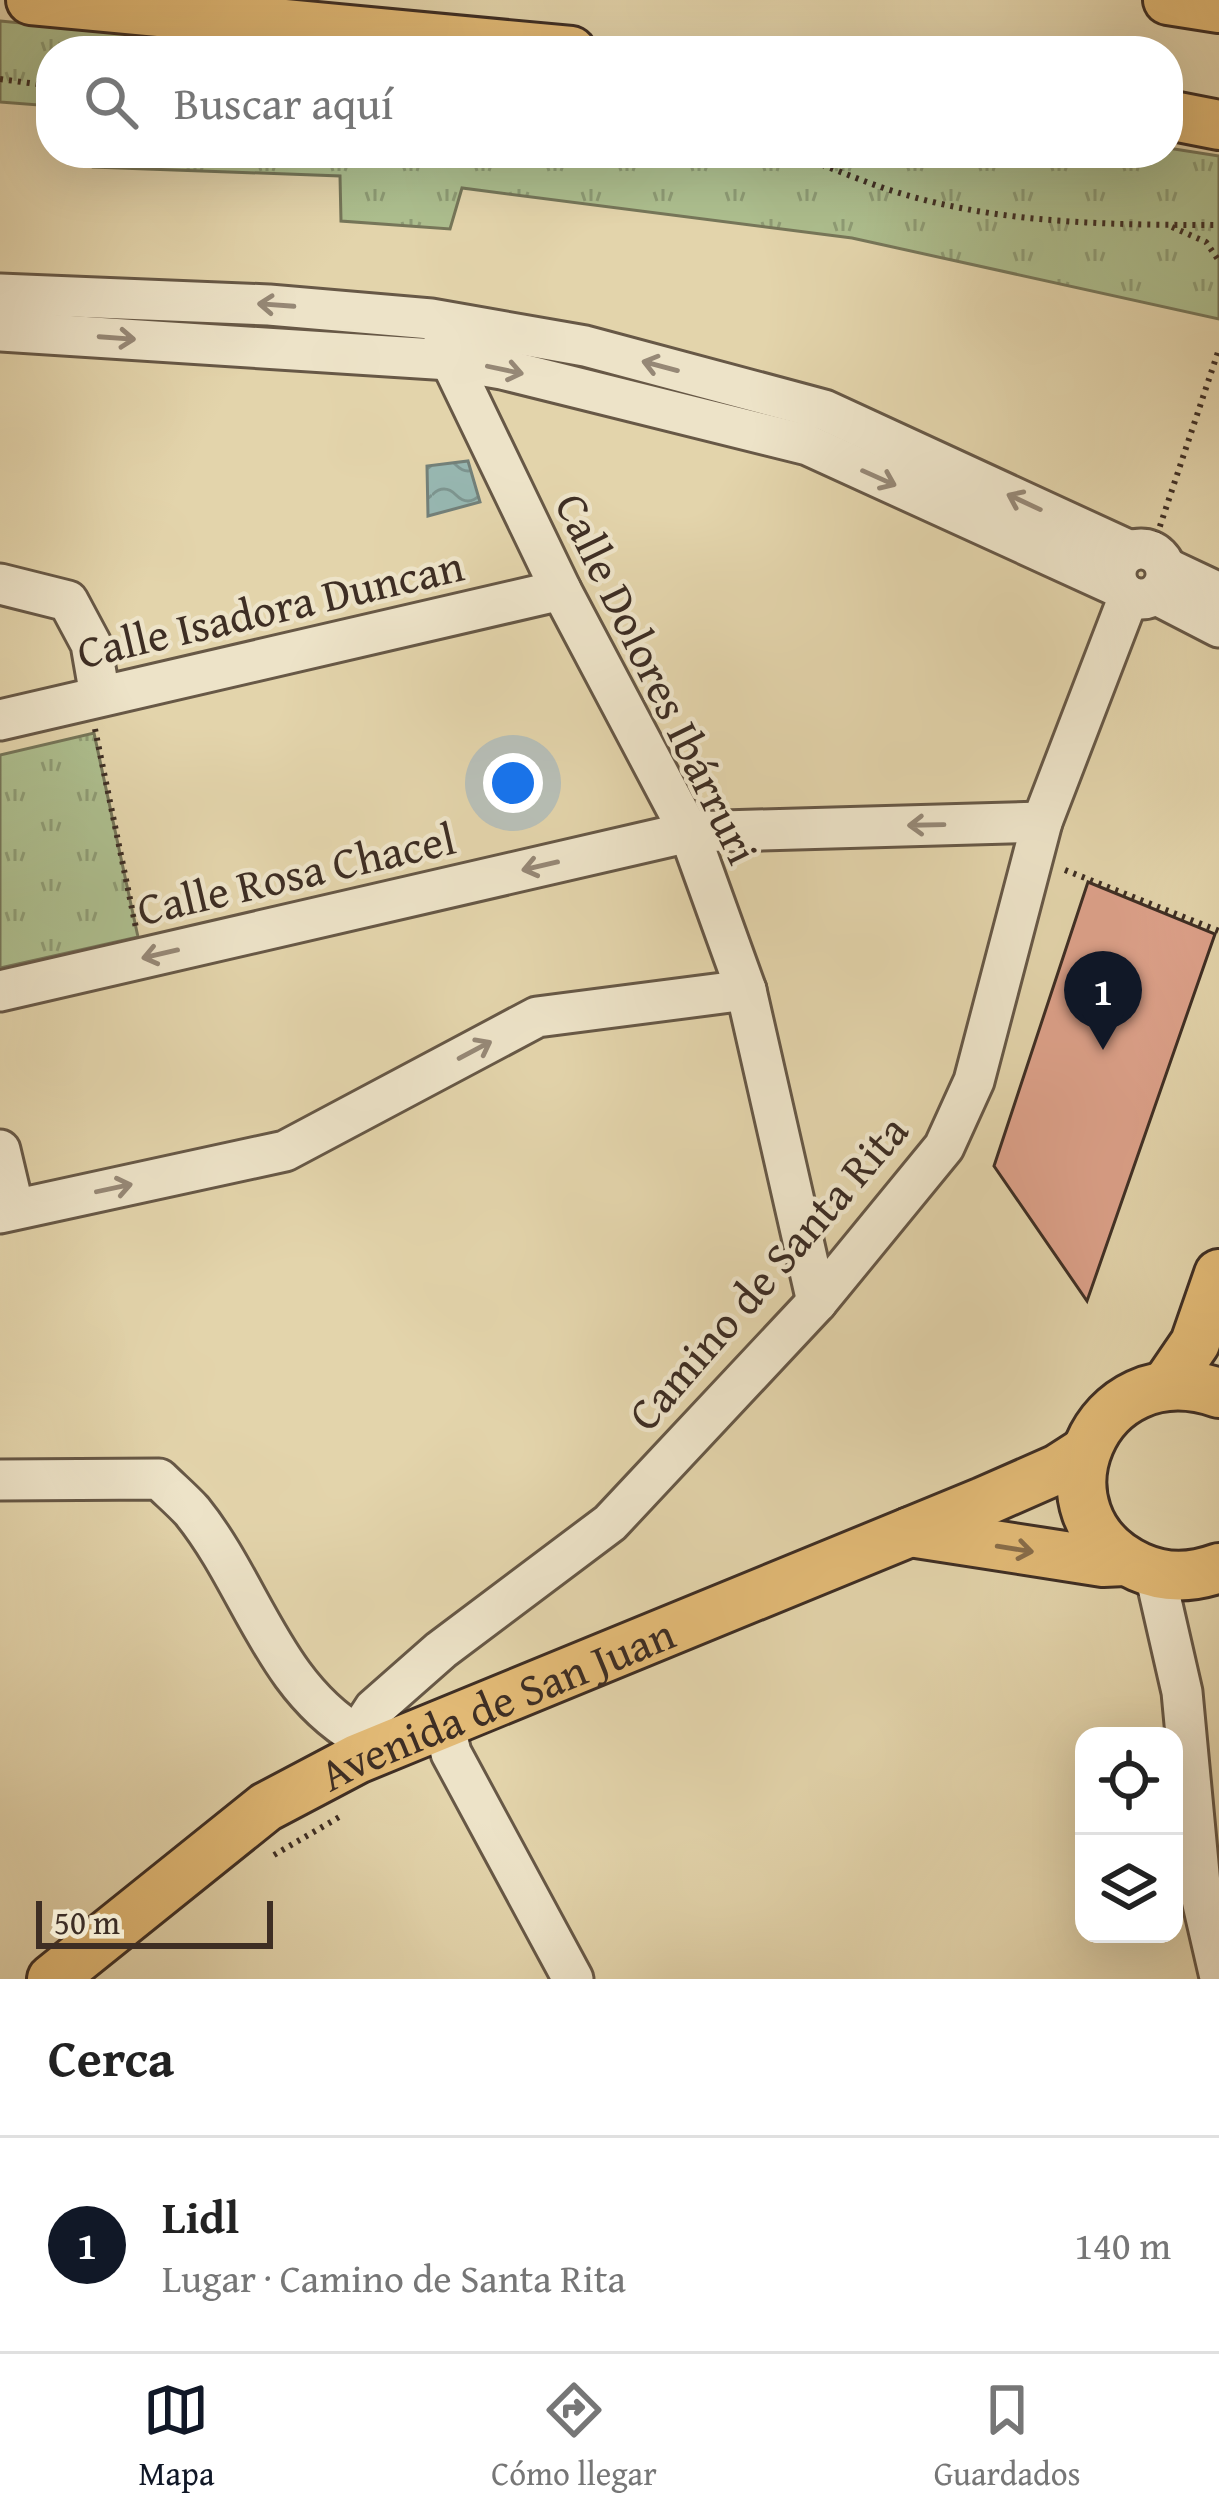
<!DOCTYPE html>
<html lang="es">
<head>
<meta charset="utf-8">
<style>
	:root { --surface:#fff; --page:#f6f6f6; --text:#222; --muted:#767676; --line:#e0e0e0; --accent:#111827 }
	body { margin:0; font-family:"Gentium Book Plus",serif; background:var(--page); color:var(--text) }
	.controls { position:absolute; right:36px; bottom:36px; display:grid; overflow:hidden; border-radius:24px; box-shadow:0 12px 48px #0002 }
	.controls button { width:108px; height:108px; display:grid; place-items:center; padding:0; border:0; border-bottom:3px solid var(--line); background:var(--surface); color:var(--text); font:60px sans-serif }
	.scale { position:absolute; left:36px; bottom:30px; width:237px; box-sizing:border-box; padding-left:12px; border:6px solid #3e2e24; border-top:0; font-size:33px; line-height:42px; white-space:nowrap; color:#3e2e24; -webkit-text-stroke:9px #ede3c8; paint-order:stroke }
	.you { position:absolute; left:513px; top:783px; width:42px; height:42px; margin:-30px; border:9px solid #fff; border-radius:50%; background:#1a73e8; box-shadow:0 0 0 18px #1a73e833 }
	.badge { display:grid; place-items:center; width:78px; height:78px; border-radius:50%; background:var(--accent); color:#fff; font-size:39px; font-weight:700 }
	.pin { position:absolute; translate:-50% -99px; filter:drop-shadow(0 3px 6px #0008) }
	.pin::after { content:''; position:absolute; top:63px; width:42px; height:36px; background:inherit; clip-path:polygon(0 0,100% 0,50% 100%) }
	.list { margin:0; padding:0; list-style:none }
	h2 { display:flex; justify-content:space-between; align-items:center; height:156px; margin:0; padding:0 48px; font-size:51px }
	h2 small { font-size:39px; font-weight:400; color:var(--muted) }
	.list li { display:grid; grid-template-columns:78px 1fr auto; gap:36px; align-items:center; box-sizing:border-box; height:216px; padding:0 48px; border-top:3px solid var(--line) }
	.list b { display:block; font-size:45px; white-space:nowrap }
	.list p { margin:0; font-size:39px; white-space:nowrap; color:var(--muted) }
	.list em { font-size:39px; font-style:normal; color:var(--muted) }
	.icon { flex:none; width:66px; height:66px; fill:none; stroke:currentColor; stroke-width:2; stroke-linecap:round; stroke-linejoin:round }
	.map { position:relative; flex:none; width:1219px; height:1979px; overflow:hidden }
	.search { position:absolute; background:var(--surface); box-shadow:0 12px 48px #0002; left:36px; right:36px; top:36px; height:132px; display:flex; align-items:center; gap:30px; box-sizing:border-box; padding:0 42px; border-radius:48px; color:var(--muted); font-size:45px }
	.sheet { height:372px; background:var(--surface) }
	nav { display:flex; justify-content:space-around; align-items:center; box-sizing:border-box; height:168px; border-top:3px solid var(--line); background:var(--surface); font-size:33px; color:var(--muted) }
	nav a { display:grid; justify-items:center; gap:6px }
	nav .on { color:var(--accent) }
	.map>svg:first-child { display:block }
	.park { fill:url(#park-tufts); stroke:#767659; stroke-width:3 }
	.water { fill:url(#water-waves); stroke:#738079; stroke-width:3 }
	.building { fill:#dda18a; stroke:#3e2e24; stroke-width:3 }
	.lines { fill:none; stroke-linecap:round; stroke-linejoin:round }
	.minor-casing { stroke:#675846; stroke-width:45 }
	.major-casing { stroke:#3e2e24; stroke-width:54 }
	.path { stroke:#3e2e24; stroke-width:6; stroke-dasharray:3 6; stroke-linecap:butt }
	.minor { stroke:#ede3c8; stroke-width:39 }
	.major { stroke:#e2ba76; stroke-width:48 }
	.oneway { stroke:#968876 }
	.oneway2 { stroke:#886d49 }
	.labels { text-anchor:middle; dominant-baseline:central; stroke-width:9; stroke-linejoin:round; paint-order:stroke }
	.street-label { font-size:45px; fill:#3e2e24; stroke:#ede3c8 }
</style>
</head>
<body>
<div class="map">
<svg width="1219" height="1979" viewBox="0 0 1219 1979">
	<defs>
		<pattern id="park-tufts" width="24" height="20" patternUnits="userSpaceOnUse" patternTransform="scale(3)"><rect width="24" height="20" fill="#adbe8e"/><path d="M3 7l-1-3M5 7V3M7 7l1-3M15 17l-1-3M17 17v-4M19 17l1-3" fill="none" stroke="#8e9b74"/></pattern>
		<pattern id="water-waves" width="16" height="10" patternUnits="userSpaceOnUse" patternTransform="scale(3)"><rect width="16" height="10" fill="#97b7b1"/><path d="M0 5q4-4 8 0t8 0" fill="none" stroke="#7d9590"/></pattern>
	</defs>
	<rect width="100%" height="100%" fill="#e3d4ab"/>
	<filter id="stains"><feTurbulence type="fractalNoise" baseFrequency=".00167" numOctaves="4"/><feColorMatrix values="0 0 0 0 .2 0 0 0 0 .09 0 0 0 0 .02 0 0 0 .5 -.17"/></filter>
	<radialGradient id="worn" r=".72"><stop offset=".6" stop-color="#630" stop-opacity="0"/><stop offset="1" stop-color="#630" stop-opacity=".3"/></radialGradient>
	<g class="park">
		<path d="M0,21L320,51H51V106L0,102Z"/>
		<path d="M1168,148L1219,156V319L852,238L462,188L450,229L341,221L340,176L93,167L90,153H1168Z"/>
		<path d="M94,733L138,937L0,968V755Z"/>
	</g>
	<path class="water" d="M468,461L480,502L428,516L427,466Z"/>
	<path class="building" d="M1088,882L1215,934L1087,1301L994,1166Z"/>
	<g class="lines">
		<g class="minor-casing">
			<g id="minor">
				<path d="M0,294L269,305L431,319L585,346L824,410L1130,551"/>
				<path d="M0,331L450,360L502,369L808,445L1119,587"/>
				<path d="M443,345L561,590L689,832L746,990L817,1302"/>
				<circle cx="1141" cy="574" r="25"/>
				<path d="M1166,568L1219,593"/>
				<path d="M0,584L68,601L91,644L100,696"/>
				<path d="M1157,595L1219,627"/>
				<path d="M0,720L561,590"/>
				<path d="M0,991L689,832L1042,822"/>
				<path d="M0,1150L14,1209"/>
				<path d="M0,1213L285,1151L537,1017L746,990"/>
				<path d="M0,1480L159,1479C169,1489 182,1500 192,1511C251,1584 273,1685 357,1735"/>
				<path d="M1155,1574L1182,1692L1201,1895L1219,1973"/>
				<path d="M444,1723L451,1753L573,1979"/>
				<path d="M357,1759V1735L374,1709L441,1650L610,1523L817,1302L944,1147L974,1081L1042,822L1129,596"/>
			</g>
		</g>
		<g class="major-casing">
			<g id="major">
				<path d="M31,0L571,51"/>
				<path d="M1168,0L1219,8"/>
				<path d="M1168,115L1219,125"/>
				<path d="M1167,1384L1195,1343L1219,1274"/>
				<path d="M1219,1393C1092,1349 1027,1516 1139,1567C1166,1579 1191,1578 1219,1568"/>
				<path d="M910,1532L1103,1562L1125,1561"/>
				<path id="s1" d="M52,1979L266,1807L357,1759L983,1502L1058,1469L1086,1451"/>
			</g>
		</g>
		<g class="path">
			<path d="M0,79L51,86"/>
			<path d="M788,153C827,165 864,183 903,194C1004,224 1114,225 1219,225"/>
			<path d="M1172,227L1206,242L1219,261"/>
			<path d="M1157,535L1219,349"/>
			<path d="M95,729L136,928"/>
			<path d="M1065,870L1219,931"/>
			<path d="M274,1855L341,1816"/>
		</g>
		<use href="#minor" class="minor"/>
		<use href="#major" class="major"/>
	</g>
	<defs><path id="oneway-shaft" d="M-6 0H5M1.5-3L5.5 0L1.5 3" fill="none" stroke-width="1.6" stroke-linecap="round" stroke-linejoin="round" transform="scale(3)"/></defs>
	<g class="oneway">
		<use href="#oneway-shaft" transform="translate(276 305) rotate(-176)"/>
		<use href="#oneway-shaft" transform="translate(117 338) rotate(4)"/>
		<use href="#oneway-shaft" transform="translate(660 366) rotate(-165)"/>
		<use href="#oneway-shaft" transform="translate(505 370) rotate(12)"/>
		<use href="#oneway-shaft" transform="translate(879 478) rotate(24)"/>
		<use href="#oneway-shaft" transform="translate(1024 502) rotate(-155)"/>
		<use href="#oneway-shaft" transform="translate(926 825) rotate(179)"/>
		<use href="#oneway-shaft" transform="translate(540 866) rotate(167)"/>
		<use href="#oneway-shaft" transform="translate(160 954) rotate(167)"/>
		<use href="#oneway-shaft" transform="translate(475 1050) rotate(-28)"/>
		<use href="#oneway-shaft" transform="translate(114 1188) rotate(-12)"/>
	</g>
	<use class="oneway2" href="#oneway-shaft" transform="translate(1015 1549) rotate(9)"/>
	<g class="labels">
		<g class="street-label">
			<text transform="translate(270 608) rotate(-13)">Calle Isadora Duncan</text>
			<text transform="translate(658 678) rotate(64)">Calle Dolores Ibárruri</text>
			<text transform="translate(296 873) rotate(-13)">Calle Rosa Chacel</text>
			<text transform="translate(767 1272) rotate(-49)">Camino de Santa Rita</text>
			<text stroke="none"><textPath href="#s1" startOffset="528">Avenida de San Juan</textPath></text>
		</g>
	</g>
	<rect width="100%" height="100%" filter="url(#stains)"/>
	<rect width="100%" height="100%" fill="url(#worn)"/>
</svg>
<div class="controls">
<button><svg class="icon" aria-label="locate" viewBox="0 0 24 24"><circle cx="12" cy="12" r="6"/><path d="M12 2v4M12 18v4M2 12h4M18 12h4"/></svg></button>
<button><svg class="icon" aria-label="layers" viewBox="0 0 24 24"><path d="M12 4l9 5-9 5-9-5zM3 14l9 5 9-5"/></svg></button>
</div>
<div class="scale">50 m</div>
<div class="you"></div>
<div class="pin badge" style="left:1103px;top:1050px">1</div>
<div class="search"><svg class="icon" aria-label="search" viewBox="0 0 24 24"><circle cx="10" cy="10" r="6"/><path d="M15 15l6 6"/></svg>Buscar aquí</div>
</div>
<section class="sheet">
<h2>Cerca<small></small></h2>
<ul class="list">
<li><span class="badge">1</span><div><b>Lidl</b><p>Lugar · Camino de Santa Rita</p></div><em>140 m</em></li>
</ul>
</section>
<nav>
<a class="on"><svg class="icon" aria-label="map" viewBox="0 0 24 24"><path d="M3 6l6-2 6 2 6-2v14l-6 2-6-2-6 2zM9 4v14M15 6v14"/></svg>Mapa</a>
<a><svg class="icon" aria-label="directions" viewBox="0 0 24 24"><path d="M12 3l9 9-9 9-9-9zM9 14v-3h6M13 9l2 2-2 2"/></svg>Cómo llegar</a>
<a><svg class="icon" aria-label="saved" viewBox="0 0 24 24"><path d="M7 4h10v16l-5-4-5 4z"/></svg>Guardados</a>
</nav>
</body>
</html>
